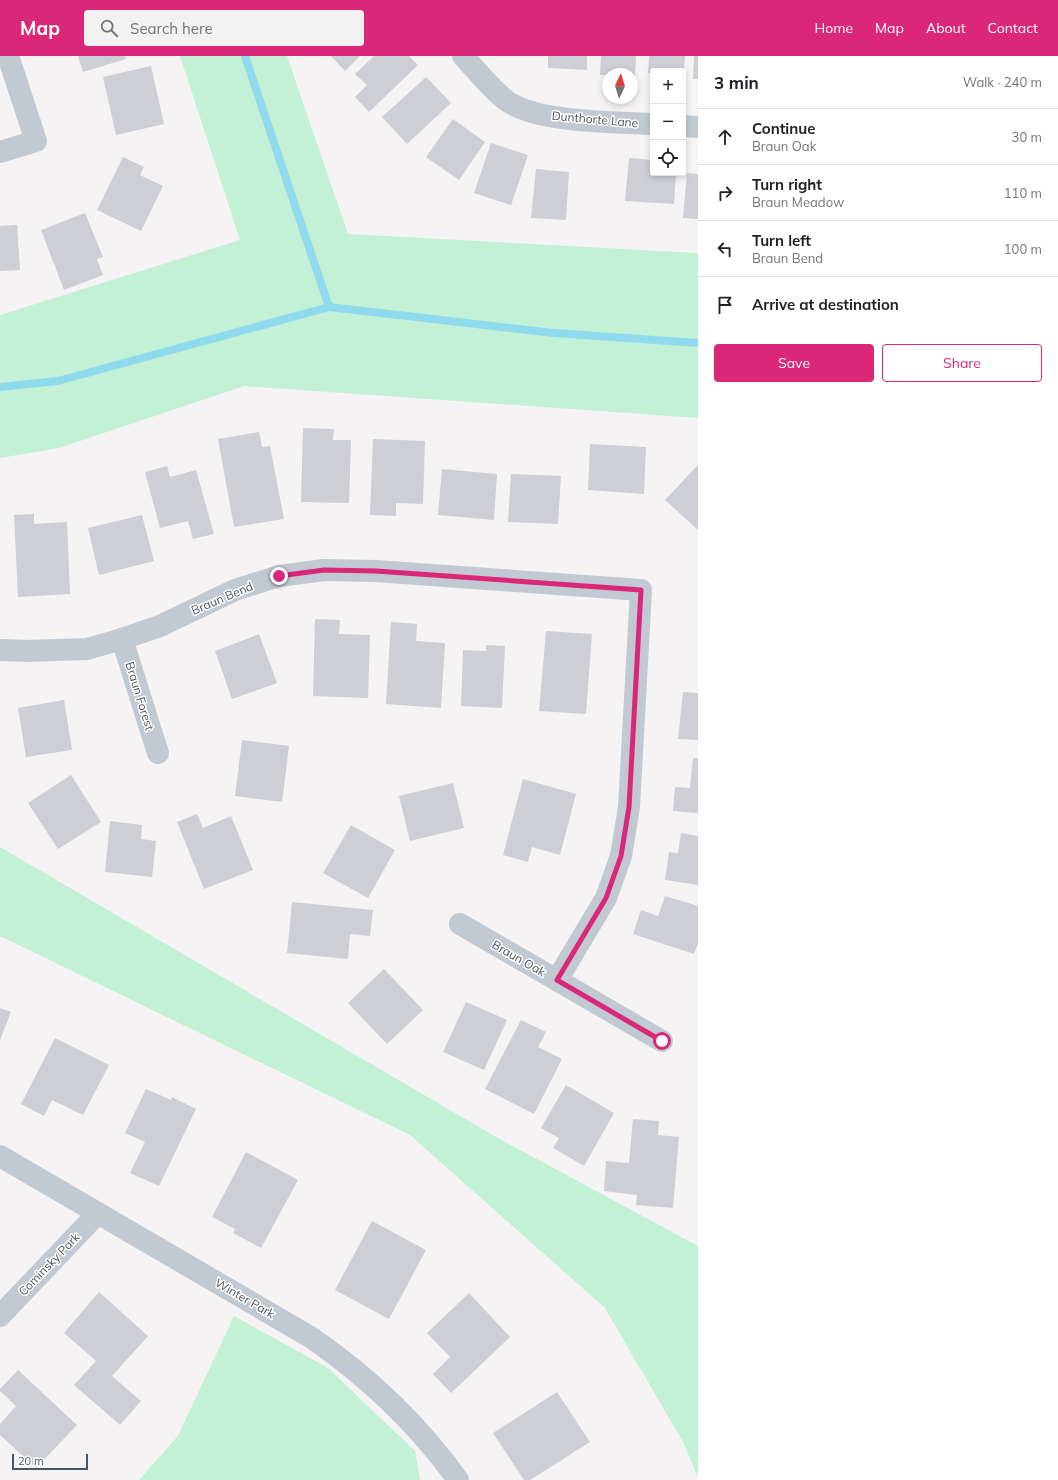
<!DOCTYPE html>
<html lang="en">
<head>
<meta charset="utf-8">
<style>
	:root { --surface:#fff; --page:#f2f2f2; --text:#202124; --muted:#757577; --line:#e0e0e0; --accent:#db2777 }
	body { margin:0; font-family:Mulish,sans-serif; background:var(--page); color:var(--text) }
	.controls { position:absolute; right:12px; top:12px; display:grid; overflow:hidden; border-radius:4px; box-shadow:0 2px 6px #0003 }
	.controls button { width:36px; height:36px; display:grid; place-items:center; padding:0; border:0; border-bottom:1px solid var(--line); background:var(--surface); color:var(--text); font:20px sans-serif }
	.compass { position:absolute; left:602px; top:12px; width:36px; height:36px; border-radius:50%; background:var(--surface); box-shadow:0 2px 6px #0003; rotate:4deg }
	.scale { position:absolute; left:12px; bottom:10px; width:76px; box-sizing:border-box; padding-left:4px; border:2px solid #4a5661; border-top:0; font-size:11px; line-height:14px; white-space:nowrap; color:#4a5661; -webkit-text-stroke:3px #fff; paint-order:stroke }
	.stop { position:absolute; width:12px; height:12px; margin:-9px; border:3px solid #db2777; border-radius:50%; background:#fff }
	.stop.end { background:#db2777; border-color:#fff; box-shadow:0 1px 4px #0008 }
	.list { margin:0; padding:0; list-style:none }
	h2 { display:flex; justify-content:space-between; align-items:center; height:52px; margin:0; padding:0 16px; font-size:17px }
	h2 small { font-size:13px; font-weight:400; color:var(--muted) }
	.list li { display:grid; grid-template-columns:26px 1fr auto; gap:12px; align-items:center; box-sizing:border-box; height:56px; padding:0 16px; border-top:1px solid var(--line) }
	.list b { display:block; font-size:15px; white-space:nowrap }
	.list p { margin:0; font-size:13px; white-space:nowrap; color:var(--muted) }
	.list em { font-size:13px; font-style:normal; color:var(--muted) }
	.actions { display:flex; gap:8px; padding:12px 16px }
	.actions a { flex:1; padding:9px 0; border:1px solid var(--accent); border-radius:4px; text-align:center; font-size:14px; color:var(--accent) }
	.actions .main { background:var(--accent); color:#fff }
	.icon { flex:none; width:22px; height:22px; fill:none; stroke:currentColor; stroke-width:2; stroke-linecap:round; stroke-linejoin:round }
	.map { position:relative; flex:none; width:698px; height:1424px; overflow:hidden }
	header { display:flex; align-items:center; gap:24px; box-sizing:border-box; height:56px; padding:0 20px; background:var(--accent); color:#fff }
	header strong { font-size:19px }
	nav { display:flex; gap:22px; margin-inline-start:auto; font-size:14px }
	.search { width:280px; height:36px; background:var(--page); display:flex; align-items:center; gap:10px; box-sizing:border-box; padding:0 14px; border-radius:4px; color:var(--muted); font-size:15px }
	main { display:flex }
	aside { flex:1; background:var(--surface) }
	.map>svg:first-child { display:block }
	.green { fill:#c3f1d5 }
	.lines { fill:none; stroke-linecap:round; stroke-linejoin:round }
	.stream { stroke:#90daee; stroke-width:8 }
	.building { fill:#cdcfd5 }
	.minor { stroke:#c1cad2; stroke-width:22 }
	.route { stroke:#db2777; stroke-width:5 }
	.labels { text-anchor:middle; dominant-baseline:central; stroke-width:3; stroke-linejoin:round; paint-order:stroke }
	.street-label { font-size:12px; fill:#4a5661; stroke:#fff }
</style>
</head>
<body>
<header>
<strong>Map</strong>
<div class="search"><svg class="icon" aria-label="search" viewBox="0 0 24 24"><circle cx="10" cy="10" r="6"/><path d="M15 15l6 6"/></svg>Search here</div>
<nav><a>Home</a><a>Map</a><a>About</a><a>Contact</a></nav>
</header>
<main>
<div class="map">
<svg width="698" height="1424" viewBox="0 0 698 1424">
	<rect width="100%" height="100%" fill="#f5f3f3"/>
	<g class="green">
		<path d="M180,0H287L348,178L698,197V362L244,330L59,392L0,402V259L240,184Z"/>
		<path d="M0,791L496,1081L698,1190V1421L683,1386L605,1252L410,1079L0,880Z"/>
		<path d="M234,1260L328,1312L415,1395L420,1424H139L178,1380Z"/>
	</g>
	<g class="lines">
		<g class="stream">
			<path d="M245,0L329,251"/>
			<path d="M0,331L58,325L329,251L554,277L698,287"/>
		</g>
	</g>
	<g class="building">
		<path d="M78,0H125L126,3L83,16Z"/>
		<path d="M331,0H360L345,15Z"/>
		<path d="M374,0H409L418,9L369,56L355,41L367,29L355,18Z"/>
		<path d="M548,0H587V14L548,12Z"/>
		<path d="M601,0H636L635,21H632V18L600,19Z"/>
		<path d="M649,0H685L684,15H653V17H648Z"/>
		<path d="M694,0H698V23H693Z"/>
		<path d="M151,10L164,68L116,79L103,21Z"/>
		<path d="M426,21L451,47L407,88L382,61Z"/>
		<path d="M453,63L485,86L459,124L426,101Z"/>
		<path d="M491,87L528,99L511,149L474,137Z"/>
		<path d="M123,101L144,111L140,119L163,130L141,175L97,154Z"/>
		<path d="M629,102L653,104V117H676L674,148L625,145Z"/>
		<path d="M536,113L569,116L566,164L531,162Z"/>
		<path d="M687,117L698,118V163L683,162Z"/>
		<path d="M85,157L103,201L97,203L103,219L64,234L41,174Z"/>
		<path d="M17,169L20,214L0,215V170Z"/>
		<path d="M303,372L334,373L333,384H351L349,447L301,446Z"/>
		<path d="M259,376L262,391L270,390L284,463L234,471L218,383Z"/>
		<path d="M373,383L425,385L423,448L396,447V460L370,459Z"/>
		<path d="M590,388L646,391L644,438L588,434Z"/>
		<path d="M167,410L170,421L196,414L214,478L193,483L188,465L160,472L145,416Z"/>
		<path d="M697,410H698V474L665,444Z"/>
		<path d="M442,413L497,418L494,464L438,459Z"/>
		<path d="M511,418L561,420L558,468L508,466Z"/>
		<path d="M34,458V468L67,466L70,538L18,541L14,459Z"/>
		<path d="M142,459L154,505L99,519L88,472Z"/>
		<path d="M315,563L340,564L339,578L370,579L368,642L313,640Z"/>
		<path d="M391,566L417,568L416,585L445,587L441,652L386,648Z"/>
		<path d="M546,575L592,578L586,658L539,655Z"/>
		<path d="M259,578L277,627L232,643L215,595Z"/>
		<path d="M486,589L505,590L502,652L461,650L463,594L486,595Z"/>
		<path d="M683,636L698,637V684L678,683Z"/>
		<path d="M64,644L72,694L26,701L18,652Z"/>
		<path d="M242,684L289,690L282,746L235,740Z"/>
		<path d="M693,702H698V757L673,755L675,731L690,732Z"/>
		<path d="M71,719L101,766L58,793L28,747Z"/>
		<path d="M523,723L576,738L560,799L532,791L528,806L503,799Z"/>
		<path d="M453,727L464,772L410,785L399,740Z"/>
		<path d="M197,758L203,772L231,760L253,814L204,833L177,766Z"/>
		<path d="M110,765L142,769L141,783L156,785L152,821L105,816Z"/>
		<path d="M351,769L395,794L368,842L323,817Z"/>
		<path d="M681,777L698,780V829L665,824L669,796L678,797Z"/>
		<path d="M665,840L698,850V887L694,898L633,878L641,854L658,860Z"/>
		<path d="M292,846L373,854L370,880L350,878L348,903L287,897Z"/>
		<path d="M384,913L423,954L387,988L348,947Z"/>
		<path d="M466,946L507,964L484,1014L443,996Z"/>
		<path d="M0,952L11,956L0,984Z"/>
		<path d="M521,964L546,976L538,991L562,1003L534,1058L485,1033Z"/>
		<path d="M55,982L109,1009L83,1059L52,1044L44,1060L21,1048Z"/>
		<path d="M566,1029L614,1057L584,1110L553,1092L559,1082L541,1072Z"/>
		<path d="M146,1033L171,1044L172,1041L196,1053L159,1130L130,1117L145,1086L125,1077Z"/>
		<path d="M633,1063L659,1065L658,1079L679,1081L673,1152L636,1149L637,1139L604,1135L606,1105L629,1107Z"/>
		<path d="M246,1096L298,1124L261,1192L233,1177L235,1173L212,1161Z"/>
		<path d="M372,1165L426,1194L389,1263L335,1234Z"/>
		<path d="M99,1236L148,1280L112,1320L141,1345L120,1369L74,1329L96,1305L64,1277Z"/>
		<path d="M469,1237L510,1281L451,1337L433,1318L450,1301L427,1277Z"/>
		<path d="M18,1314L77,1369L36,1412L0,1379V1368L16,1350L0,1335V1333Z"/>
		<path d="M557,1336L590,1386L530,1424H524L493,1377Z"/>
	</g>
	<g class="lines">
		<g class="minor">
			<path d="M463,0C476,14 489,30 503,42C531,67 615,66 653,68"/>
			<path d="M683,70L698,71"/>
			<path d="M0,96L36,85L8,0"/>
			<path d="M122,583L158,697"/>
			<path d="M0,594L27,595L87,593L122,583L160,570L235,534L279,520L324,514L376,515L641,534L629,751L621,800L606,842L557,924"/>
			<path d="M460,868L662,985"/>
			<path d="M0,1100L312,1282C368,1321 418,1368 458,1424"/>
			<path d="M0,1260L98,1157"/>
		</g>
	</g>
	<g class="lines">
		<path class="route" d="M279,520L324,514L376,515L641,534L629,751L621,800L606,842L557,924L662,985"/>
	</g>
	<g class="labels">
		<g class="street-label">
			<text transform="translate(595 63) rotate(5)">Dunthorte Lane</text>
			<text transform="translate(222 542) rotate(-23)">Braun Bend</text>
			<text transform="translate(140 640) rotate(73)">Braun Forest</text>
			<text transform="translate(519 902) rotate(30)">Braun Oak</text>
			<text transform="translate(49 1208) rotate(-46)">Cominsky Park</text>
			<text transform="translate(245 1242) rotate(30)">Winter Park</text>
		</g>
	</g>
</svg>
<div class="controls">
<button>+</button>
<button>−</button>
<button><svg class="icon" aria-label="locate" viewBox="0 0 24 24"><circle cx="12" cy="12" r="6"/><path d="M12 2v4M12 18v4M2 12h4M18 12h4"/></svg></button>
</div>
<svg class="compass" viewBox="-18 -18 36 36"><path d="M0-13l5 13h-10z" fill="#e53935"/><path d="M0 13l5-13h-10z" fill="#757577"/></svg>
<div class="scale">20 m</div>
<div class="stop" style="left:662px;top:985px"></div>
<div class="stop end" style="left:279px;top:520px"></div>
</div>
<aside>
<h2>3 min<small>Walk · 240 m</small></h2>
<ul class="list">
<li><svg class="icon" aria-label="ahead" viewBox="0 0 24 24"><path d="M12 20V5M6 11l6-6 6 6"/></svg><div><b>Continue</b><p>Braun Oak</p></div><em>30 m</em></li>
<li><svg class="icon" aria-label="right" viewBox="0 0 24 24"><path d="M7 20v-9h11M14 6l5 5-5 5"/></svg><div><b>Turn right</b><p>Braun Meadow</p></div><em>110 m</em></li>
<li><svg class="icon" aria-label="left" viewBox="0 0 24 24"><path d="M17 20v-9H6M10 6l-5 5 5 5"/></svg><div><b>Turn left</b><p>Braun Bend</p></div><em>100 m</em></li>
<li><svg class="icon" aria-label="arrive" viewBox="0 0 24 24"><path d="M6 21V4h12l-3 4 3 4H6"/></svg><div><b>Arrive at destination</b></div></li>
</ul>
<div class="actions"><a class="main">Save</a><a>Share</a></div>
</aside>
</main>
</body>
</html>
